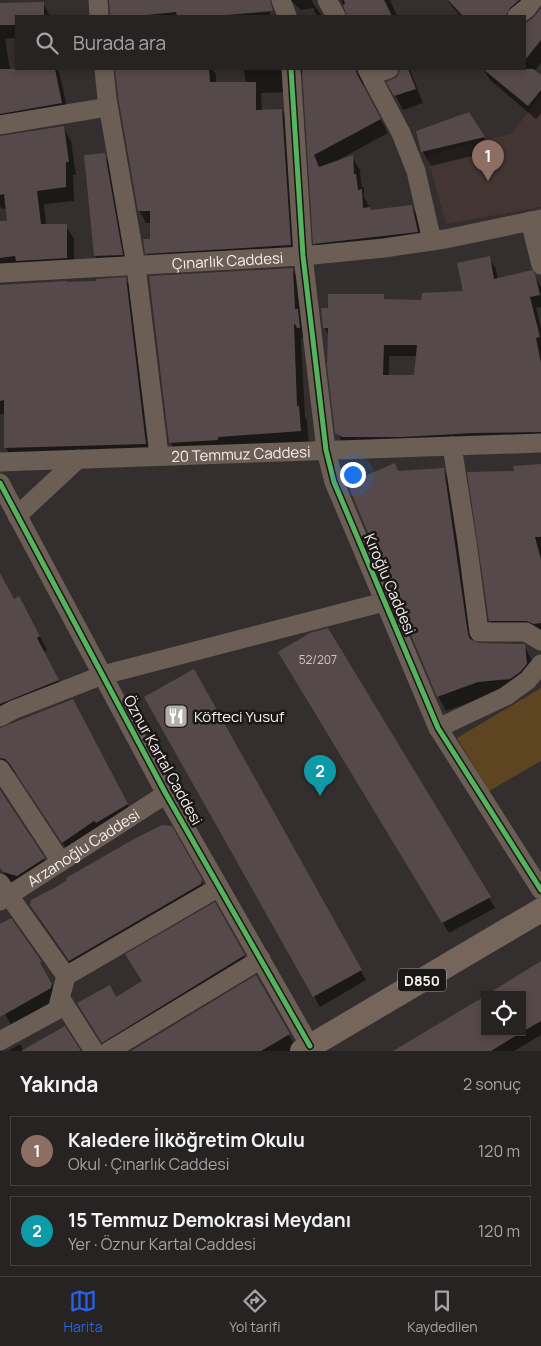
<!DOCTYPE html>
<html lang="tr">
<head>
<meta charset="utf-8">
<style>
	:root { --surface:#272322; --page:#332f2f; --text:#f1f3f6; --muted:#a4a4a5; --line:#434040; --accent:#2563eb }
	body { margin:0; font-family:Manrope,sans-serif; background:var(--page); color:var(--text) }
	.controls { position:absolute; right:15px; bottom:15px; display:grid; overflow:hidden; border-radius:0px; box-shadow:0 2px 8px #0003 }
	.controls button { width:45px; height:45px; display:grid; place-items:center; padding:0; border:0; border-bottom:1px solid var(--line); background:var(--surface); color:var(--text); font:25px sans-serif }
	.you { position:absolute; left:352px; top:474px; width:18px; height:18px; margin:-12px; border:4px solid #fff; border-radius:50%; background:#1a73e8; box-shadow:0 0 0 8px #1a73e833 }
	.badge { display:grid; place-items:center; width:32px; height:32px; border-radius:50%; background:var(--accent); color:#fff; font-size:16px; font-weight:700 }
	.pin { position:absolute; translate:-50% -41px; filter:drop-shadow(0 1px 2px #0008) }
	.pin::after { content:''; position:absolute; top:26px; width:18px; height:15px; background:inherit; clip-path:polygon(0 0,100% 0,50% 100%) }
	.list { margin:0; padding:0; list-style:none }
	h2 { display:flex; justify-content:space-between; align-items:center; height:65px; margin:0; padding:0 20px; font-size:21px }
	h2 small { font-size:16px; font-weight:400; color:var(--muted) }
	.list li { display:grid; grid-template-columns:32px 1fr auto; gap:15px; align-items:center; box-sizing:border-box; height:70px; margin:0 10px 10px; padding:0 10px; border:1px solid var(--line); border-radius:0px }
	.list b { display:block; font-size:19px; white-space:nowrap }
	.list p { margin:0; font-size:16px; white-space:nowrap; color:var(--muted) }
	.list em { font-size:16px; font-style:normal; color:var(--muted) }
	.icon { flex:none; width:28px; height:28px; fill:none; stroke:currentColor; stroke-width:2; stroke-linecap:round; stroke-linejoin:round }
	.map { position:relative; flex:none; width:541px; height:1051px; overflow:hidden }
	.search { position:absolute; background:var(--surface); box-shadow:0 2px 8px #0003; left:15px; right:15px; top:15px; height:55px; display:flex; align-items:center; gap:12px; box-sizing:border-box; padding:0 18px; border-radius:0px; color:var(--muted); font-size:19px }
	.sheet { height:225px; background:var(--surface) }
	nav { display:flex; justify-content:space-around; align-items:center; box-sizing:border-box; height:70px; border-top:1px solid var(--line); background:var(--surface); font-size:14px; color:var(--muted) }
	nav a { display:grid; justify-items:center; gap:2px }
	nav .on { color:var(--accent) }
	.map>svg:first-child { display:block }
	.built { fill:#423532 }
	.green { fill:#5e4521 }
	.shadow { fill:#0007; fill-rule:evenodd }
	.building { fill:#56494b; fill-rule:evenodd }
	.lines { fill:none; stroke-linecap:round; stroke-linejoin:round }
	.minor { stroke:#6b5e55; stroke-width:19 }
	.major { stroke:#75655a; stroke-width:24 }
	.cycleway-casing { stroke:#1b1716; stroke-width:8 }
	.cycleway { stroke:#56b35d; stroke-width:5 }
	.labels { text-anchor:middle; dominant-baseline:central; stroke-width:5; stroke-linejoin:round; paint-order:stroke }
	.number-label { font-size:12px; fill:#cec6c6 }
	.shield { fill:#1b1716; stroke:#b4afae; stroke-width:1 }
	.shield-label { font-size:14px; font-weight:bold; fill:#f6f0ef }
	.street-label { font-size:15px; fill:#f6f0ef; stroke:#1b1716 }
	.poi-label { font-size:15px; fill:#f6f0ef; stroke:#1b1716; text-anchor:start }
</style>
</head>
<body>
<div class="map">
<svg width="541" height="1051" viewBox="0 0 541 1051">
	<rect width="100%" height="100%" fill="#342f2e"/>
	<path class="built" d="M541,96V207L446,224L427,155L511,134Z"/>
	<path class="green" d="M541,688V761L489,791L457,738Z"/>
	<g class="shadow">
		<path d="M110,0H269L270,16H111Z"/>
		<path d="M290,0H311L322,16H317L313,8L301,10Z"/>
		<path d="M341,0H390L397,16H348Z"/>
		<path d="M447,0H541L522,16H460Z"/>
		<path d="M43,3L50,16H16V38L5,39L10,69H57L60,75L69,117L0,131V8Z"/>
		<path d="M541,9V63L534,71L541,77V113L536,119L490,80L483,69H525V25L535,18Z"/>
		<path d="M117,69H212L216,74V83H247L245,79L244,69H413L410,70L423,103L403,110L388,82L398,78L402,71L365,78L363,84L364,89L388,133L338,160V162L352,157L360,170L361,184L364,189V197L372,212L411,206L420,220L425,246L323,257L315,243L304,73L299,72L288,92L261,93L262,111L282,110L289,123L297,257L153,265L146,253L151,240V223H146L139,210L119,97Z"/>
		<path d="M469,113L492,151L431,166L423,152L418,132Z"/>
		<path d="M63,127L71,141L76,175H73L74,201L44,204L46,226H66L74,239V272L0,273V223L9,222L7,208L2,209L0,206V137Z"/>
		<path d="M104,155L113,169L130,269L103,270L95,256L85,156Z"/>
		<path d="M489,258L496,269L498,280L534,275L541,287V307L536,308L541,328V444H343L337,432L329,336L324,327L383,296L386,301H422L465,292ZM389,356H417L416,376H389Z"/>
		<path d="M292,269L301,283L304,338H301L305,417L307,421L309,445L178,456L170,442Z"/>
		<path d="M125,278L133,292L153,457L14,462L6,448L5,414H0V287L97,282Z"/>
		<path d="M541,465V635L497,632L490,620Z"/>
		<path d="M443,470L452,484L474,642L478,644L524,646L532,660L534,679L446,711L438,696L398,472Z"/>
		<path d="M0,582L14,600L27,611L47,650L43,652L66,694L0,723Z"/>
		<path d="M328,630L495,908L449,933L280,652Z"/>
		<path d="M146,697L288,842L366,980L320,1007Z"/>
		<path d="M80,714L135,819L71,856L19,777L14,772L8,771L0,776V729Z"/>
		<path d="M0,792L44,859L52,873L12,886L0,868Z"/>
		<path d="M171,828L209,895L78,975L40,920L31,905Z"/>
		<path d="M215,904L252,970L108,1051L87,1017L143,982Z"/>
		<path d="M11,920L41,963L60,999L13,1028L0,1005V926Z"/>
		<path d="M541,963V1035L514,1051H396L485,1032H522V995Z"/>
		<path d="M256,977L297,1049L293,1051H133Z"/>
		<path d="M20,1044L24,1051H80H8Z"/>
	</g>
	<g class="building">
		<path d="M109,0H270L273,11L216,16H177L176,12L137,16H110Z"/>
		<path d="M344,0H384L392,16H347L343,5L345,4Z"/>
		<path d="M448,0H519L510,8L506,16H463Z"/>
		<path d="M44,2V16H16V25H0V3Z"/>
		<path d="M541,8V40L525,60V24L534,17Z"/>
		<path d="M0,69H55L62,103L0,114Z"/>
		<path d="M115,69H209L210,82H256V110L282,109L291,245L145,254L143,239H150V211H138L118,97Z"/>
		<path d="M302,69H356L357,74L381,119L314,155L319,167L353,155L354,174H356L358,190L362,189L363,208L370,207L371,210L412,205L418,232L313,244Z"/>
		<path d="M400,69H408L416,89L394,96L386,82L397,77Z"/>
		<path d="M483,69H533L541,75V90L528,106Z"/>
		<path d="M469,112L485,137L421,152L416,131Z"/>
		<path d="M64,126L69,162H66V187L37,191L41,224H67V258L16,261L15,256L0,258V221H7L4,194L0,195V136Z"/>
		<path d="M105,153L123,255L94,256L84,155Z"/>
		<path d="M490,256L494,279L532,270L535,274L540,295L530,297L540,337L536,338L541,363V432L474,433L402,437H342L335,433L327,366L328,328H323L321,308H328V294H384V299L421,300L422,293L463,291L457,263ZM384,345H417L414,375H383Z"/>
		<path d="M293,268L295,309H298L300,328H297L295,324H294L297,406H299L301,431L218,437V440L169,443L149,276Z"/>
		<path d="M126,277L146,444L4,448V400L0,401V285L67,281V282L96,281V279Z"/>
		<path d="M395,463L398,471L444,468L468,634L470,639L479,643L525,644L527,664L520,672L510,679L478,682L437,697L350,490L353,481Z"/>
		<path d="M541,464V537H535L541,560V623L534,624L526,621H489L467,472L514,471L513,466Z"/>
		<path d="M0,573L14,599L19,596L40,636L37,638L59,680L0,704Z"/>
		<path d="M328,628L491,897L442,923L278,652L310,633Z"/>
		<path d="M194,669L362,970L313,997L144,697Z"/>
		<path d="M73,699L128,804L96,823L94,821L62,843L9,763L5,759L0,758V728Z"/>
		<path d="M0,790L45,858L17,876L3,872L0,868Z"/>
		<path d="M162,825L172,826L202,879L201,884L69,961L30,905L31,900L56,887L67,880L66,878L134,839Z"/>
		<path d="M215,902L245,955L102,1043L77,1003L110,985L116,997L142,981L125,954Z"/>
		<path d="M11,918L42,962H40L52,984L51,988L0,1017V924Z"/>
		<path d="M541,961V1021L522,1032V995H486Z"/>
		<path d="M256,975L290,1034L261,1051H131Z"/>
		<path d="M485,996V1032H522L491,1051H393Z"/>
		<path d="M65,1026L81,1051H21Z"/>
	</g>
	<g class="lines">
		<g class="minor">
			<path d="M98,0L99,16"/>
			<path d="M281,0L287,16"/>
			<path d="M327,0L336,16"/>
			<path d="M517,16L527,8L533,0"/>
			<path d="M104,69L107,99L136,266L159,455"/>
			<path d="M291,69L303,256L326,450L334,482L438,728L541,890"/>
			<path d="M367,69L401,133L416,171L432,241"/>
			<path d="M371,75L389,69"/>
			<path d="M0,125L108,107"/>
			<path d="M530,221L541,265"/>
			<path id="s1" d="M0,273L303,256L384,248L445,239L541,219"/>
			<path d="M452,446L467,542L479,632H526L541,641"/>
			<path id="s2" d="M0,462L541,443"/>
			<path d="M0,483L166,794L310,1046"/>
			<path d="M17,516L78,459"/>
			<path d="M0,717L13,710L103,675L384,602"/>
			<path d="M438,728L506,696L528,680L541,664"/>
			<path d="M0,769L61,862"/>
			<path d="M0,883L66,976"/>
			<path id="s3" d="M0,901L166,794"/>
			<path d="M61,999L94,1051"/>
			<path d="M0,1041L57,1010L66,976L219,887"/>
			<path d="M109,1051L261,959"/>
		</g>
		<path class="major" d="M302,1051L541,910"/>
		<g class="cycleway-casing">
			<g id="cycleway">
				<path d="M291,69L303,256L326,450L334,482L438,728L541,890"/>
				<path d="M0,483L166,794L310,1046"/>
			</g>
		</g>
		<use href="#cycleway" class="cycleway"/>
	</g>
	<defs>
		<g id="restaurant-square" transform="scale(1.25)"><rect x="-9" y="-9" width="18" height="18" rx="4" fill="#b2acab" stroke="#1b1716"/><path d="M-5-6h1v4h1v-4h1v4h1v-4h1v5L-1.5 .5V6h-2V.5L-5-1ZM5-6V6H3V1.5H1.5Q1.5-4 5-6Z" fill="#fff"/></g>
	</defs>
	<g fill-rule="evenodd">
		<use href="#restaurant-square" x="176" y="716"/>
	</g>
	<g class="labels">
		<g class="number-label">
			<text x="318" y="659">52/207</text>
		</g>
		<rect class="shield" x="398" y="968.5" width="48" height="23" rx="4"/>
		<g class="shield-label">
			<text x="422" y="980">D850</text>
		</g>
		<g class="street-label">
			<text stroke="none"><textPath href="#s1" startOffset="228">Çınarlık Caddesi</textPath></text>
			<text stroke="none"><textPath href="#s2" startOffset="241">20 Temmuz Caddesi</textPath></text>
			<text transform="translate(390 584) rotate(67)">Kıroğlu Caddesi</text>
			<text transform="translate(163 760) rotate(61)">Öznur Kartal Caddesi</text>
			<text stroke="none"><textPath href="#s3" startOffset="99">Arzanoğlu Caddesi</textPath></text>
		</g>
		<g class="poi-label">
			<text x="194" y="716">Köfteci Yusuf</text>
		</g>
	</g>
</svg>
<div class="controls">
<button><svg class="icon" aria-label="locate" viewBox="0 0 24 24"><circle cx="12" cy="12" r="6"/><path d="M12 2v4M12 18v4M2 12h4M18 12h4"/></svg></button>
</div>
<div class="you"></div>
<div class="pin badge" style="left:488px;top:181px;background:#8d6e63">1</div>
<div class="pin badge" style="left:320px;top:796px;background:#0f9aa8">2</div>
<div class="search"><svg class="icon" aria-label="search" viewBox="0 0 24 24"><circle cx="10" cy="10" r="6"/><path d="M15 15l6 6"/></svg>Burada ara</div>
</div>
<section class="sheet">
<h2>Yakında<small>2 sonuç</small></h2>
<ul class="list">
<li><span class="badge" style="background:#8d6e63">1</span><div><b>Kaledere İlköğretim Okulu</b><p>Okul · Çınarlık Caddesi</p></div><em>120 m</em></li>
<li><span class="badge" style="background:#0f9aa8">2</span><div><b>15 Temmuz Demokrasi Meydanı</b><p>Yer · Öznur Kartal Caddesi</p></div><em>120 m</em></li>
</ul>
</section>
<nav>
<a class="on"><svg class="icon" aria-label="map" viewBox="0 0 24 24"><path d="M3 6l6-2 6 2 6-2v14l-6 2-6-2-6 2zM9 4v14M15 6v14"/></svg>Harita</a>
<a><svg class="icon" aria-label="directions" viewBox="0 0 24 24"><path d="M12 3l9 9-9 9-9-9zM9 14v-3h6M13 9l2 2-2 2"/></svg>Yol tarifi</a>
<a><svg class="icon" aria-label="saved" viewBox="0 0 24 24"><path d="M7 4h10v16l-5-4-5 4z"/></svg>Kaydedilen</a>
</nav>
</body>
</html>
